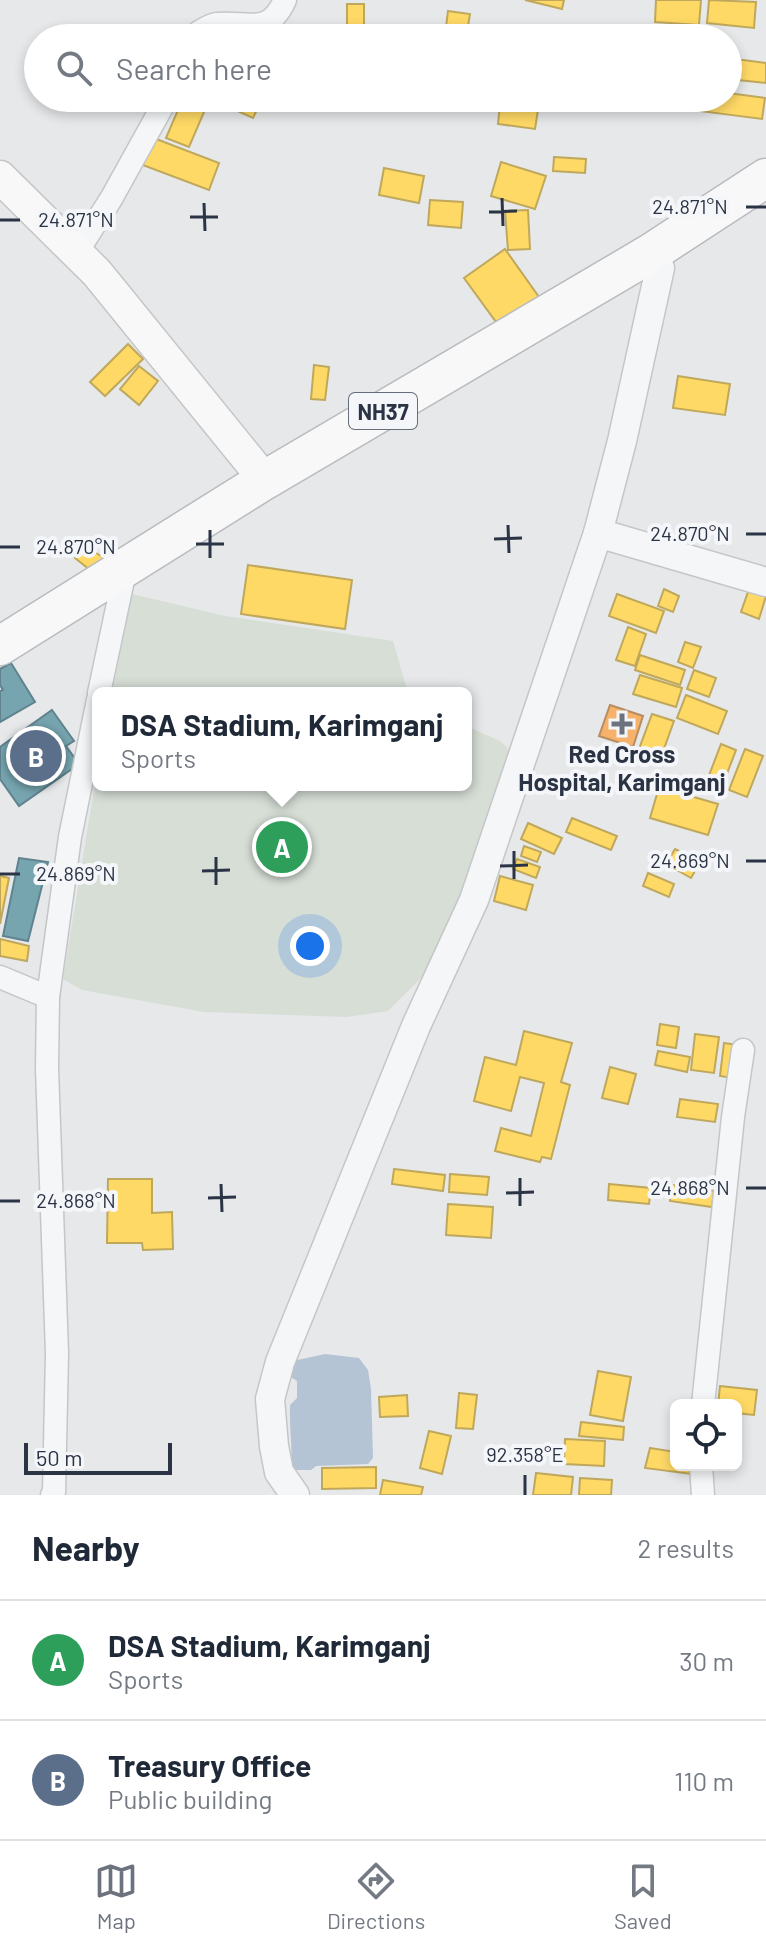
<!DOCTYPE html>
<html lang="en">
<head>
<meta charset="utf-8">
<style>
	:root { --surface:#fff; --page:#f2f2f3; --text:#1f2937; --muted:#747a83; --line:#e0e1e3; --accent:#6c737f }
	body { margin:0; font-family:Barlow,sans-serif; background:var(--page); color:var(--text) }
	.controls { position:absolute; right:24px; bottom:24px; display:grid; overflow:hidden; border-radius:12px; box-shadow:0 4px 12px #0003 }
	.controls button { width:72px; height:72px; display:grid; place-items:center; padding:0; border:0; border-bottom:2px solid var(--line); background:var(--surface); color:var(--text); font:40px sans-serif }
	.scale { position:absolute; left:24px; bottom:20px; width:148px; box-sizing:border-box; padding-left:8px; border:4px solid #2b3445; border-top:0; font-size:22px; line-height:28px; white-space:nowrap; color:#2b3445; -webkit-text-stroke:6px #f4f6f9; paint-order:stroke }
	.you { position:absolute; left:310px; top:946px; width:28px; height:28px; margin:-20px; border:6px solid #fff; border-radius:50%; background:#1a73e8; box-shadow:0 0 0 12px #1a73e833 }
	.badge { display:grid; place-items:center; width:52px; height:52px; border-radius:50%; background:var(--accent); color:#fff; font-size:26px; font-weight:700 }
	.pin { position:absolute; translate:-50% -50%; border:4px solid #fff; box-shadow:0 2px 8px #0006 }
	.popup { position:absolute; left:92px; top:687px; width:380px; height:104px; box-sizing:border-box; display:grid; place-content:center; border-radius:12px; background:var(--surface); filter:drop-shadow(0 2px 6px #0005); font-size:26px; white-space:nowrap; color:var(--muted) }
	.popup b { font-size:30px; color:var(--text) }
	.popup::after { content:''; position:absolute; left:50%; top:100%; margin-left:-16px; border:16px solid transparent; border-top-color:var(--surface) }
	.list { margin:0; padding:0; list-style:none }
	h2 { display:flex; justify-content:space-between; align-items:center; height:104px; margin:0; padding:0 32px; font-size:34px }
	h2 small { font-size:26px; font-weight:400; color:var(--muted) }
	.list li { display:grid; grid-template-columns:52px 1fr auto; gap:24px; align-items:center; box-sizing:border-box; height:120px; padding:0 32px; border-top:2px solid var(--line) }
	.list b { display:block; font-size:30px; white-space:nowrap }
	.list p { margin:0; font-size:26px; white-space:nowrap; color:var(--muted) }
	.list em { font-size:26px; font-style:normal; color:var(--muted) }
	.icon { flex:none; width:44px; height:44px; fill:none; stroke:currentColor; stroke-width:2; stroke-linecap:round; stroke-linejoin:round }
	.map { position:relative; flex:none; width:766px; height:1495px; overflow:hidden }
	.search { position:absolute; background:var(--surface); box-shadow:0 4px 12px #0003; left:24px; right:24px; top:24px; height:88px; display:flex; align-items:center; gap:20px; box-sizing:border-box; padding:0 28px; border-radius:44px; color:var(--muted); font-size:30px }
	.sheet { height:344px; background:var(--surface) }
	nav { display:flex; justify-content:space-around; align-items:center; box-sizing:border-box; height:112px; border-top:2px solid var(--line); background:var(--surface); font-size:22px; color:var(--muted) }
	nav a { display:grid; justify-items:center; gap:4px }
	nav .on { color:var(--accent) }
	.map>svg:first-child { display:block }
	.green { fill:#d6ded6 }
	.water { fill:#b4c4d5 }
	.homes { fill:#ffd966; stroke:#bfa85c; stroke-width:2 }
	.health { fill:#f6b26b; stroke:#b98c60; stroke-width:2 }
	.public { fill:#76a5af; stroke:#60838f; stroke-width:2 }
	.lines { fill:none; stroke-linecap:round; stroke-linejoin:round }
	.minor-casing { stroke:#c4c6c8; stroke-width:25 }
	.tertiary-casing { stroke:#c4c6c8; stroke-width:31 }
	.secondary-casing { stroke:#c4c6c8; stroke-width:35 }
	.trunk-casing { stroke:#b8bbbf; stroke-width:41 }
	.minor { stroke:#f5f6f7; stroke-width:22 }
	.tertiary { stroke:#f5f6f7; stroke-width:28 }
	.secondary { stroke:#f8f8f8; stroke-width:32 }
	.trunk { stroke:#f8f8f8; stroke-width:38 }
	.ticks { fill:none; stroke:#2b3445; stroke-width:3 }
	.poi-dot { fill:#6c737f; stroke:#f4f6f9; stroke-width:3 }
	.labels { text-anchor:middle; dominant-baseline:central; stroke-width:8; stroke-linejoin:round; paint-order:stroke }
	.shield { fill:#f4f6f9; stroke:#676e7b; stroke-width:2 }
	.shield-label { font-size:22px; font-weight:bold; fill:#2b3445 }
	.poi-label { font-size:24px; font-weight:bold; fill:#2b3445; stroke:#f4f6f9 }
	.ticks-label { font-size:20px; text-anchor:middle; fill:#2b3445; stroke:#f4f6f9; stroke-width:8; stroke-linejoin:round; paint-order:stroke }
</style>
</head>
<body>
<div class="map">
<svg width="766" height="1495" viewBox="0 0 766 1495">
	<rect width="100%" height="100%" fill="#e6e8ea"/>
	<g class="green">
		<path d="M132,594L225,616L393,641L408,693H112Z"/>
		<path d="M466,726L500,741L515,755L458,907L429,970L388,1011L347,1017L204,1012L82,990L63,979L98,765V785H466Z"/>
	</g>
	<path class="water" d="M325,1354L359,1358L368,1370L371,1389L373,1458L368,1464L316,1466L311,1470H291C293,1448 289,1427 290,1405L297,1398V1381L289,1376L288,1362Z"/>
	<g class="homes">
		<path d="M525,0H564L562,9Z"/>
		<path d="M656,0H701L699,25L655,22Z"/>
		<path d="M709,0L756,2L754,28L707,23Z"/>
		<rect x="347" y="4" width="17" height="30"/>
		<path d="M448,11L470,14L466,38L445,35Z"/>
		<path d="M309,28L343,30V38H309Z"/>
		<path d="M653,32L684,34L683,38H653Z"/>
		<path d="M728,58L766,63V83L728,79Z"/>
		<path d="M728,93L765,98L762,119L653,105L654,98H728Z"/>
		<path d="M183,98H210L189,147L166,138Z"/>
		<path d="M214,98H253L261,101L253,118L213,100Z"/>
		<path d="M507,98H543L541,108L506,102Z"/>
		<path d="M500,105L538,110L535,129L498,124Z"/>
		<path d="M151,137L219,163L209,190L140,164Z"/>
		<path d="M554,157L586,159L585,173L553,171Z"/>
		<path d="M501,162L546,176L535,209L491,196Z"/>
		<path d="M384,168L424,176L419,203L379,195Z"/>
		<path d="M430,200L463,202L461,228L428,225Z"/>
		<path d="M528,210L530,249L508,250L505,211Z"/>
		<path d="M505,249L539,297L499,326L464,278Z"/>
		<path d="M128,344L143,359L105,396L90,382Z"/>
		<path d="M314,365L329,367L325,400L311,399Z"/>
		<path d="M139,366L158,381L139,405L120,389Z"/>
		<path d="M678,376L730,384L725,415L673,408Z"/>
		<path d="M87,547L104,558L90,570L75,558Z"/>
		<path d="M248,565L352,580L345,629L241,614Z"/>
		<path d="M664,589L679,596L673,612L658,606Z"/>
		<path d="M749,589L766,596L759,619L741,612Z"/>
		<path d="M617,594L664,611L656,633L609,616Z"/>
		<path d="M628,627L646,634L635,666L616,660Z"/>
		<path d="M685,642L701,647L693,668L678,662Z"/>
		<path d="M640,655L685,670L680,685L635,670Z"/>
		<path d="M694,670L716,678L709,697L687,689Z"/>
		<path d="M640,675L682,688L676,707L633,694Z"/>
		<path d="M686,695L727,711L718,734L677,718Z"/>
		<path d="M652,714L674,721L661,757L639,749Z"/>
		<path d="M721,744L736,750L723,784L708,778Z"/>
		<path d="M745,749L763,756L747,797L729,790Z"/>
		<path d="M659,787L718,804L708,835L650,818Z"/>
		<path d="M572,818L617,836L611,850L566,832Z"/>
		<path d="M528,823L562,838L554,854L521,839Z"/>
		<path d="M524,846L541,852L537,862L521,856Z"/>
		<path d="M675,849L700,862L691,878L666,864Z"/>
		<path d="M517,859L540,867L536,878L513,869Z"/>
		<path d="M648,873L674,884L669,897L643,886Z"/>
		<path d="M0,876L9,878L0,924Z"/>
		<path d="M500,876L533,885L526,910L494,901Z"/>
		<path d="M0,939L29,946L27,961L0,956Z"/>
		<path d="M660,1024L679,1027L676,1048L657,1045Z"/>
		<path d="M524,1031L572,1043L561,1082L570,1085L551,1159L542,1157L540,1162L495,1151L501,1128L531,1136L544,1083L520,1077L511,1111L474,1101L485,1057L516,1065Z"/>
		<path d="M695,1034L719,1037L714,1073L691,1070Z"/>
		<path d="M724,1043L745,1046L741,1079L720,1076Z"/>
		<path d="M658,1051L690,1057L687,1072L655,1065Z"/>
		<path d="M610,1067L636,1074L628,1104L602,1098Z"/>
		<path d="M680,1099L718,1104L715,1122L677,1117Z"/>
		<path d="M394,1169L445,1175L443,1191L392,1184Z"/>
		<path d="M450,1174L489,1177L487,1195L449,1192Z"/>
		<path d="M108,1179H152V1213L172,1212L173,1249L143,1250L142,1243H107Z"/>
		<path d="M609,1184L651,1188L649,1204L608,1200Z"/>
		<path d="M672,1185L714,1191L712,1207L670,1201Z"/>
		<path d="M448,1204L493,1207L491,1238L446,1235Z"/>
		<path d="M598,1371L631,1377L623,1421L590,1415Z"/>
		<path d="M720,1386L757,1390L754,1415L736,1413V1405H718Z"/>
		<path d="M459,1393L477,1395L473,1429L456,1428Z"/>
		<path d="M407,1395L408,1416L380,1417L379,1397Z"/>
		<path d="M581,1422L624,1427L623,1440L579,1436Z"/>
		<path d="M429,1431L451,1436L442,1474L420,1468Z"/>
		<path d="M565,1439L605,1441L604,1466L564,1464Z"/>
		<path d="M650,1448L676,1452V1465L700,1467L699,1475L645,1468Z"/>
		<path d="M376,1467V1488L322,1489V1468Z"/>
		<path d="M536,1473L573,1477L571,1495H533Z"/>
		<path d="M580,1478L612,1480L611,1495H579Z"/>
		<path d="M383,1480L423,1487L421,1495H380Z"/>
	</g>
	<path class="health" d="M610,705L643,716L633,747L599,736Z"/>
	<g class="public">
		<path d="M11,663L35,702L0,722V691L3,690L0,685V669Z"/>
		<path d="M52,710L74,741L66,746L79,764L19,806L0,779V747Z"/>
		<path d="M19,858L48,862L28,941L3,936Z"/>
	</g>
	<g class="lines">
		<g class="minor-casing">
			<g id="minor">
				<path d="M196,38L199,32C204,29 210,25 217,24C249,21 268,37 285,0"/>
				<path d="M77,252L111,199L167,98"/>
				<path d="M99,693L126,566"/>
				<path d="M0,977L48,997"/>
				<path d="M703,1405L733,1117L743,1050"/>
				<path d="M701,1465L703,1495"/>
				<path d="M52,1495L54,1492L57,1353L47,1068L48,997L70,837L98,700"/>
			</g>
		</g>
		<g class="tertiary-casing">
			<g id="tertiary">
				<path d="M598,533L766,582"/>
				<path d="M295,1495L279,1472L274,1446L270,1399L280,1362L416,1026L474,900L598,533L622,441L660,268L651,253"/>
			</g>
		</g>
		<g class="secondary-casing">
			<path id="secondary" d="M0,177L97,273L265,480"/>
		</g>
		<g class="trunk-casing">
			<path id="trunk" d="M0,646L265,480L651,253L766,178"/>
		</g>
		<use href="#minor" class="minor"/>
		<use href="#tertiary" class="tertiary"/>
		<use href="#secondary" class="secondary"/>
		<use href="#trunk" class="trunk"/>
	</g>
	<path class="ticks" d="M502,198L503,226M204,203L205,231M746,207H766M489,212L517,211M190,217H218M0,220H20M508,525L509,553M210,530V558M746,534H766M494,539L522,538M196,544H224M0,547H20M514,851V879M216,857V885M746,861H766M500,866L528,865M202,871L230,870M0,874H20M520,1178V1206M221,1184L222,1212M746,1188H766M506,1193L534,1192M208,1198L236,1197M0,1201H20M525,1475V1495"/>
	<path class="poi-dot" d="M618 712h8v8h8v8h-8v8h-8v-8h-8v-8h8z"/>
	<g class="labels">
		<rect class="shield" x="349" y="393" width="68" height="36" rx="6"/>
		<g class="shield-label">
			<text x="383" y="411">NH37</text>
		</g>
		<g class="poi-label">
			<text x="622" y="753">Red Cross<tspan x="622" dy="28">Hospital, Karimganj</tspan></text>
		</g>
	</g>
	<g class="ticks-label">
		<text x="690" y="214">24.871°N</text>
		<text x="76" y="227">24.871°N</text>
		<text x="690" y="541">24.870°N</text>
		<text x="76" y="554">24.870°N</text>
		<text x="690" y="868">24.869°N</text>
		<text x="76" y="881">24.869°N</text>
		<text x="690" y="1195">24.868°N</text>
		<text x="76" y="1208">24.868°N</text>
		<text x="525" y="1462">92.358°E</text>
	</g>
</svg>
<div class="controls">
<button><svg class="icon" aria-label="locate" viewBox="0 0 24 24"><circle cx="12" cy="12" r="6"/><path d="M12 2v4M12 18v4M2 12h4M18 12h4"/></svg></button>
</div>
<div class="scale">50 m</div>
<div class="you"></div>
<div class="pin badge" style="left:282px;top:847px;background:#2e9e5b">A</div>
<div class="popup"><b>DSA Stadium, Karimganj</b>Sports</div>
<div class="pin badge" style="left:36px;top:756px;background:#5c6f8a">B</div>
<div class="search"><svg class="icon" aria-label="search" viewBox="0 0 24 24"><circle cx="10" cy="10" r="6"/><path d="M15 15l6 6"/></svg>Search here</div>
</div>
<section class="sheet">
<h2>Nearby<small>2 results</small></h2>
<ul class="list">
<li><span class="badge" style="background:#2e9e5b">A</span><div><b>DSA Stadium, Karimganj</b><p>Sports</p></div><em>30 m</em></li>
<li><span class="badge" style="background:#5c6f8a">B</span><div><b>Treasury Office</b><p>Public building</p></div><em>110 m</em></li>
</ul>
</section>
<nav>
<a class="on"><svg class="icon" aria-label="map" viewBox="0 0 24 24"><path d="M3 6l6-2 6 2 6-2v14l-6 2-6-2-6 2zM9 4v14M15 6v14"/></svg>Map</a>
<a><svg class="icon" aria-label="directions" viewBox="0 0 24 24"><path d="M12 3l9 9-9 9-9-9zM9 14v-3h6M13 9l2 2-2 2"/></svg>Directions</a>
<a><svg class="icon" aria-label="saved" viewBox="0 0 24 24"><path d="M7 4h10v16l-5-4-5 4z"/></svg>Saved</a>
</nav>
</body>
</html>
